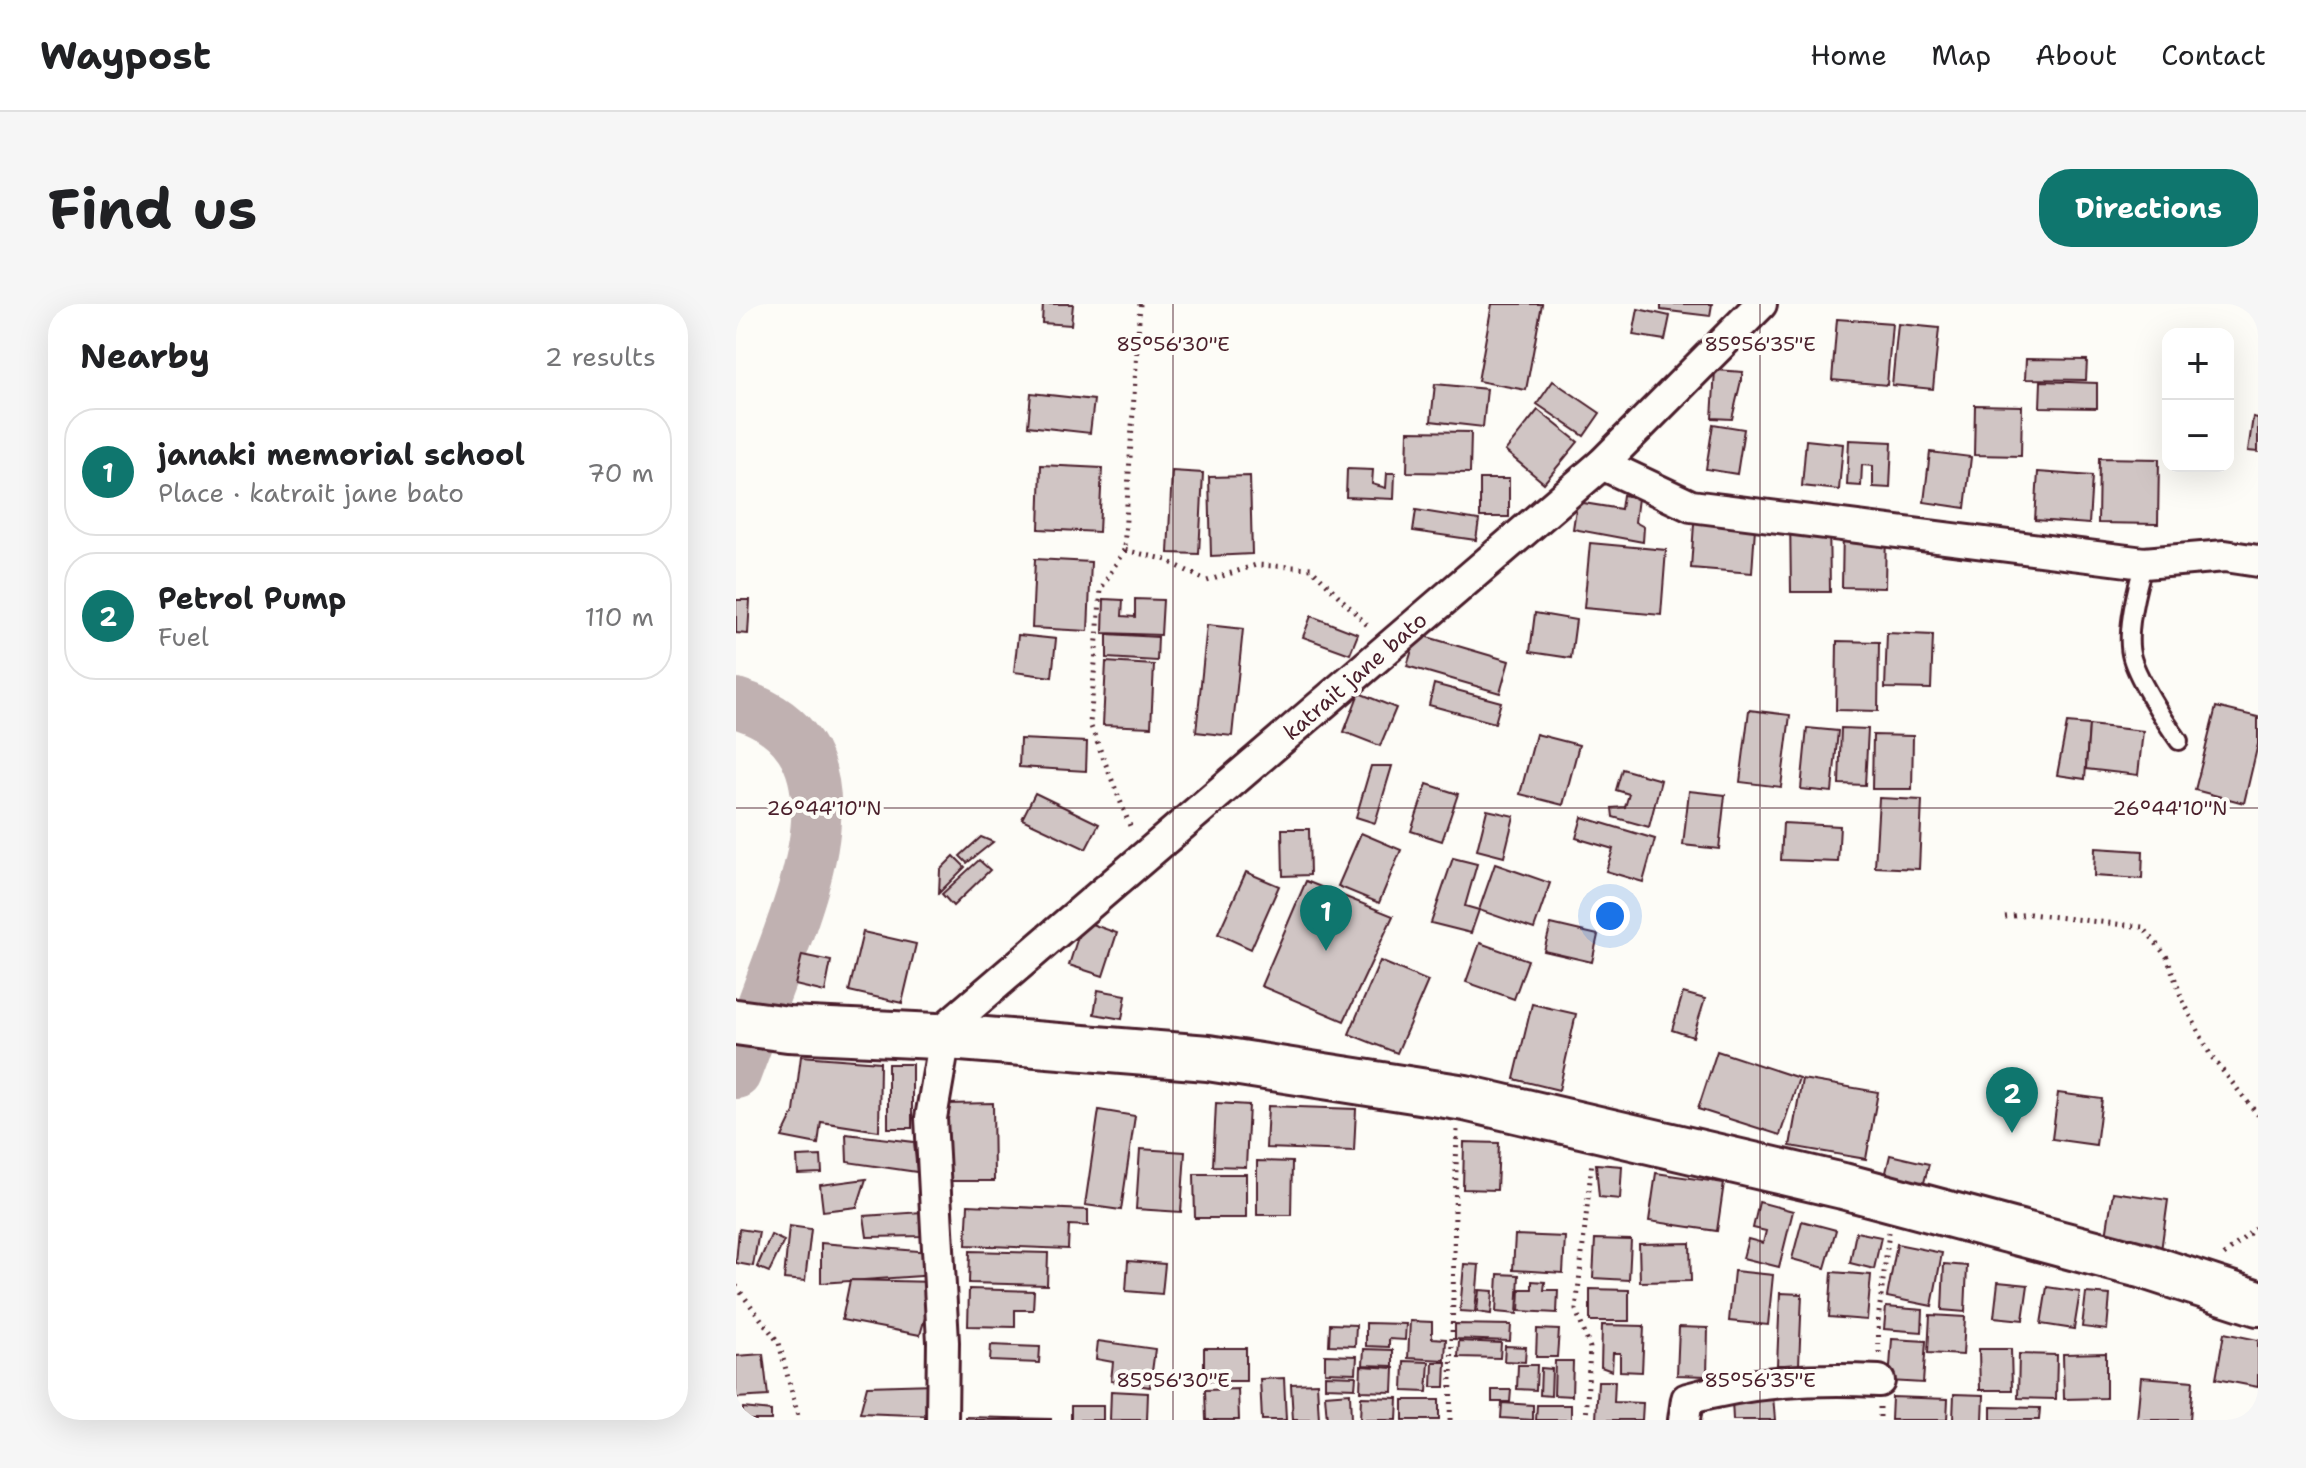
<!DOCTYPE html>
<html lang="en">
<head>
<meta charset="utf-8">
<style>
	:root { --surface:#fff; --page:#f6f6f6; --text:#202124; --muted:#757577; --line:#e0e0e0; --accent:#0f766e }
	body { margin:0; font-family:"Shantell Sans",sans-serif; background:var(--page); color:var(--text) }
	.controls { position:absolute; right:24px; top:24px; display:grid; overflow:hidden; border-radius:16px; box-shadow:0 8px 32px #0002 }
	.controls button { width:72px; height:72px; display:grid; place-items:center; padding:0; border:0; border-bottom:2px solid var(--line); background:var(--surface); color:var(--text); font:40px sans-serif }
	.you { position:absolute; left:874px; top:612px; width:28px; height:28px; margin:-20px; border:6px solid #fff; border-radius:50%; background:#1a73e8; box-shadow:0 0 0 12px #1a73e833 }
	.badge { display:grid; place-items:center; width:52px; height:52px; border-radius:50%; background:var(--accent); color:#fff; font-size:26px; font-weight:700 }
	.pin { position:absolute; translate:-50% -66px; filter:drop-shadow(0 2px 4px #0008) }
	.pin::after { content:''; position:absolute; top:42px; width:28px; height:24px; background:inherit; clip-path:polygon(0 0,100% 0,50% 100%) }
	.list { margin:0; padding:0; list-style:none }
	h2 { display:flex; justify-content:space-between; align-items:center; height:104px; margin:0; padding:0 32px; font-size:34px }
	h2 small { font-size:26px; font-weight:400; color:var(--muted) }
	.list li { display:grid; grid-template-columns:52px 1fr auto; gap:24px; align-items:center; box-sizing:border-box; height:128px; margin:0 16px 16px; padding:0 16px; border:2px solid var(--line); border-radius:32px }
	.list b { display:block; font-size:30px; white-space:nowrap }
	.list p { margin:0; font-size:26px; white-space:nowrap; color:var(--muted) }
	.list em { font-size:26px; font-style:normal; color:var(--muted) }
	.map { position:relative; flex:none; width:1522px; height:1116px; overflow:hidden; border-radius:32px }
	header { display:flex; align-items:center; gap:48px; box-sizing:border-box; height:112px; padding:0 40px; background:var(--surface); border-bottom:2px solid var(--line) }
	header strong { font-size:38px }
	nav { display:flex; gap:44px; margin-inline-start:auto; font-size:28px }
	.intro { display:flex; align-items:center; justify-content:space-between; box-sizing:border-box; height:192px; padding:0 48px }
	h1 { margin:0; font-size:56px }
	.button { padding:20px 36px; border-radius:32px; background:var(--accent); color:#fff; font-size:28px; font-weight:700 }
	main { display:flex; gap:48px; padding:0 48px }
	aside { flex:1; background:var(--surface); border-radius:32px; box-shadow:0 8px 32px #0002 }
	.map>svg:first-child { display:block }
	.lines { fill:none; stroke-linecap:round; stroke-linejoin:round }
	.river { stroke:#c0b1b1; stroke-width:50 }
	.building { fill:#d0c5c4; stroke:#4a1f2b; stroke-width:2 }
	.lane-casing { stroke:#4a1f2b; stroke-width:22 }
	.street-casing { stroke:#4a1f2b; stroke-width:36 }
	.secondary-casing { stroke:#4a1f2b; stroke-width:50 }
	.path { stroke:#4a1f2b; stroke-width:5; stroke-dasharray:2 6; stroke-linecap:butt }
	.lane { stroke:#fdfcf7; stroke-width:16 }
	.street { stroke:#fdfcf7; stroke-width:30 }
	.secondary { stroke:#fdfcf7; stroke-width:44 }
	.ticks { fill:none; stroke:#4a1f2b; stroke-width:2; stroke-opacity:0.45 }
	.labels { text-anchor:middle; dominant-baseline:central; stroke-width:8; stroke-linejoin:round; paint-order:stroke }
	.street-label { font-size:22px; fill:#4a1f2b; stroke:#fdfcf7 }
	.ticks-label { font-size:20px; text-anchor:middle; fill:#4a1f2b; stroke:#fdfcf7; stroke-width:8; stroke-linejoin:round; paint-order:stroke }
</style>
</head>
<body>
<header>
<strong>Waypost</strong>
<nav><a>Home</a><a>Map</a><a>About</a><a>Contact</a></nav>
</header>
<div class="intro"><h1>Find us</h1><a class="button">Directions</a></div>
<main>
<aside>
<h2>Nearby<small>2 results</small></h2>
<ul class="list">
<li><span class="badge">1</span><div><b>janaki memorial school</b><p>Place · katrait jane bato</p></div><em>70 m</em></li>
<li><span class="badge">2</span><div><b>Petrol Pump</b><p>Fuel</p></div><em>110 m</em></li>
</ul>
</aside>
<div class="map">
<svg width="1522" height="1116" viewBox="0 0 1522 1116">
	<rect width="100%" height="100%" fill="#fdfcf7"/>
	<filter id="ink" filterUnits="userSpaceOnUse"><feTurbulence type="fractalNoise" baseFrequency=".0125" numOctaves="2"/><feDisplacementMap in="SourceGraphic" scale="16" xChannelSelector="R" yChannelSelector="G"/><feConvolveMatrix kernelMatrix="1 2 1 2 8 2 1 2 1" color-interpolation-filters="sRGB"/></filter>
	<g filter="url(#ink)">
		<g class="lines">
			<path class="river" d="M0,399C125,436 75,569 43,655C29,693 14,732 0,770"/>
		</g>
		<g class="building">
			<path d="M307,0H337L335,21L306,19Z"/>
			<path d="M756,0H806L790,86L742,77Z"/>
			<path d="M925,0H976L974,12L925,6Z"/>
			<path d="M902,5L934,12L929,36L897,31Z"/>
			<path d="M1101,15L1156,19L1151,81L1096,76Z"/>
			<path d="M1162,20L1203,24L1197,85L1156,81Z"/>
			<path d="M1290,55L1351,56L1350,76L1289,75Z"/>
			<path d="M979,66L1007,68L996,115L976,114Z"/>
			<path d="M817,77L864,109L848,132L801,100Z"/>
			<path d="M1305,77L1361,79V104L1304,103Z"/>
			<path d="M699,80L751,85L747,123L695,117Z"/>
			<path d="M295,89L358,96L354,129L292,122Z"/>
			<path d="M1239,101L1286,102L1285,152L1238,151Z"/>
			<path d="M802,106L842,138L808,179L769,147Z"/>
			<path d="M1517,113L1522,114V148L1512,147Z"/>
			<path d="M977,120L1008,125L1001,170L970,165Z"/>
			<path d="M672,127L735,128L734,169L671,168Z"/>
			<path d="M1070,136L1107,140L1103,186L1066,182Z"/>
			<path d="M1113,136L1156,138L1154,184L1137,183V162L1126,161L1125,182L1111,181Z"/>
			<path d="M1194,148L1235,153L1229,204L1188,198Z"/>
			<path d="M1363,154L1423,155L1422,220L1362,219Z"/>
			<path d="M305,161L366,164L363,228L303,225Z"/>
			<path d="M611,165L637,166L636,180L650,184L651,169H659L658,195L610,193Z"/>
			<path d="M436,167L467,169L463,250L432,249Z"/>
			<path d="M1302,168L1356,172L1353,220L1299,216Z"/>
			<path d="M514,172L516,250L475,252L473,173Z"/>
			<rect x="744" y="175" width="29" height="38"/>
			<path d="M887,191L902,194L899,218L908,223L907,238L837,225L841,198L885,205Z"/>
			<path d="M959,205L1020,209L1016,269L955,264Z"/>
			<path d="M680,206L743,216L740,236L677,227Z"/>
			<path d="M1054,209H1093L1094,288H1055Z"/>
			<path d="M1107,222H1150L1149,284L1106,283Z"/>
			<path d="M854,239L930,246L925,311L848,304Z"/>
			<path d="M299,255L355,258L352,327L296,324Z"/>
			<path d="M368,295L387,296L386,312L399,313V295L427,296L425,331L367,329Z"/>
			<path d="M0,296H14L12,330L0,329Z"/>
			<path d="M799,309L840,316L835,354L794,348Z"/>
			<path d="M575,312L622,330L614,350L567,333Z"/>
			<path d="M471,321L507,325L496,432L460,428Z"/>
			<path d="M1151,329L1197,331L1195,385L1149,384Z"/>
			<path d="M371,330L422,333L421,357L371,354Z"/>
			<path d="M681,330L773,357L764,389L671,362Z"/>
			<path d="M282,331L320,335L316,373L278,368Z"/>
			<path d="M1101,337L1143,338L1142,407L1100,406Z"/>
			<path d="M370,358L418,361L415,423L367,421Z"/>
			<path d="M698,380L765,398L759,419L693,401Z"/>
			<path d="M623,389L660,404L644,442L608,428Z"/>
			<path d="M1480,403L1522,413V440L1508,499L1459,486Z"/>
			<path d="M1013,406L1054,411L1045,483L1004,478Z"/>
			<path d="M1331,419L1353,421L1349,475L1321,471Z"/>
			<path d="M1353,421L1407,427L1402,471L1350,465Z"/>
			<path d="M1071,424L1102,427L1096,488L1065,485Z"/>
			<path d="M1105,424L1132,425L1129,481L1103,480Z"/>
			<path d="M800,430L843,441L827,501L784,490Z"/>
			<path d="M1137,431L1177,432L1176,485H1136Z"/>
			<path d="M284,435L351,438L350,467L283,463Z"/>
			<path d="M635,462H656L639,519L620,513Z"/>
			<path d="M886,465L925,476L913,523L877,513L876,504L889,503L893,490L880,486Z"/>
			<path d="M691,480L722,490L706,537L675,527Z"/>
			<path d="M953,487L989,491L983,545L947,541Z"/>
			<path d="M299,489L363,520L350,545L286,515Z"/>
			<path d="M1143,494L1186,496L1183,565L1139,563Z"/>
			<path d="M751,506L778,512L768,553L741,546Z"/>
			<path d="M846,513L919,535L907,578L870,567L877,545L840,534Z"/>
			<path d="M1047,519L1104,522L1102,558L1045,556Z"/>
			<path d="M546,525H573L574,571L547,572Z"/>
			<path d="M625,529L665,546L643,599L602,582Z"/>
			<path d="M245,533L257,538L231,559L224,552Z"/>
			<path d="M1359,544L1407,547L1406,575L1358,572Z"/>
			<path d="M218,552L229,563L203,589L204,566Z"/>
			<path d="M717,554L741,560L729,602L743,606L735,629L695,619Z"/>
			<path d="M243,556L254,566L217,602L206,590Z"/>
			<path d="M759,560L814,579L798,625L743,606Z"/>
			<path d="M510,568L543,582L515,645L482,630Z"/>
			<path d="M570,577L657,612L608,717L525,682Z"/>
			<path d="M347,617L381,629L367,672L333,661Z"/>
			<path d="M815,620L862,631L856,658L808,647Z"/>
			<path d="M127,628L180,640L166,699L113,687Z"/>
			<path d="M744,639L792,656L778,695L730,678Z"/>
			<path d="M66,651L95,657L89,688L59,681Z"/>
			<path d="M644,657L692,677L661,749L613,730Z"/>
			<path d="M362,686L390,691L386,715L358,710Z"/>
			<path d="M947,689L969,695L957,733L936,726Z"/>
			<path d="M796,700L840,710L823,786L778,775Z"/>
			<path d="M981,747L1063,774L1044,831L962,805Z"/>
			<path d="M65,752L144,758L143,827L85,818L82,840L46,833L58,808Z"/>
			<rect x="152" y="760" width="24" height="64"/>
			<path d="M1066,775L1142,788L1130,855L1054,842Z"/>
			<path d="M1322,789L1366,795L1360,841L1316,835Z"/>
			<path d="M257,799L258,877H212L211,800Z"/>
			<path d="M480,799L513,801L510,863L477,862Z"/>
			<path d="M532,802L620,805L618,847L530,844Z"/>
			<path d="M363,806L399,812L385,906L349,901Z"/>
			<path d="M110,830L178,838L181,868L111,858Z"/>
			<path d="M728,838L763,839L761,886L727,885Z"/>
			<path d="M404,845L449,848L445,908L400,905Z"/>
			<path d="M1154,851L1193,860L1186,886L1148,877Z"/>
			<path d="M85,852L86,869L62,870L61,853Z"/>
			<path d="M521,857L556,858L555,911H521Z"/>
			<path d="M860,860L886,862L884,895L863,893Z"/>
			<path d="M920,869L988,879L981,927L913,917Z"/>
			<path d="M458,870H510V914H459Z"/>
			<path d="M130,875L121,903L87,907L84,881Z"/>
			<path d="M1377,888L1432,896L1425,947L1369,938Z"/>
			<path d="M1023,898L1057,907L1043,963L1007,954L1012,935L1027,939L1030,927L1017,924Z"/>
			<path d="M232,901L352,906V922L333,921L332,945L230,941Z"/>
			<path d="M186,908L187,932L131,933L128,912Z"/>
			<path d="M1066,917L1100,926L1089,964L1056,955Z"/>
			<path d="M53,922L75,925L69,977L48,975Z"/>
			<path d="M3,925L23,928L17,962L0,959Z"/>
			<path d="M1120,928L1145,933L1138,965L1114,959Z"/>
			<path d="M35,931L48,937L33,968L21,963Z"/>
			<path d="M779,931L829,933L827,969L777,966Z"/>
			<path d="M859,935L895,936L893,976L857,974Z"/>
			<path d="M85,939L194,948L199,971L85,979Z"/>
			<path d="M954,939L955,977L904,978L903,940Z"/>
			<path d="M1161,940L1206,949L1196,1002L1151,993Z"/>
			<path d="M234,947L312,949L311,981L233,979Z"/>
			<path d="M392,957L429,960L426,990L390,987Z"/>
			<path d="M728,960L743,961L739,1008L724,1007Z"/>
			<path d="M1208,960L1231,962L1229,1008L1206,1006Z"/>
			<path d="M998,967L1037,971L1032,1021L993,1017Z"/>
			<path d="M1096,968L1135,971L1131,1016L1093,1013Z"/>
			<path d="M762,970L783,971L781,1010L760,1008Z"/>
			<path d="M114,976L199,978L184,1031L106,1016Z"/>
			<path d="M796,977L809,978L808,986H822L821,1009L783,1007L784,985H796Z"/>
			<path d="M1262,978L1292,981L1287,1016L1258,1013Z"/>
			<path d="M1311,983L1344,988L1338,1025L1305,1020Z"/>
			<path d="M233,985L298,987L297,1006H279V1023L232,1022Z"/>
			<path d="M854,985L893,986V1017H854Z"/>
			<path d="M743,986L757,987L755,1010L741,1008Z"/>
			<path d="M1044,989L1066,990L1063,1061H1041Z"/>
			<path d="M1350,989L1374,991L1371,1026L1346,1023Z"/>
			<path d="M1150,1003L1187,1006L1186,1028L1148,1025Z"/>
			<path d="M1194,1011L1229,1013L1227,1051L1192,1049Z"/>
			<path d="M674,1017L696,1018V1034L710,1035L709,1056L672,1054Z"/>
			<path d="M630,1019L670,1020L669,1036L653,1035V1043L630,1042Z"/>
			<path d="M594,1020L620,1021L619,1042L593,1041Z"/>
			<path d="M719,1020L775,1021L774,1037L719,1035Z"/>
			<path d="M866,1021L908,1022L906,1068L884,1067V1049H877L876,1067L865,1063Z"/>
			<path d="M943,1023L972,1024L971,1072L941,1071Z"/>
			<path d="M801,1025L823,1026L821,1053H800Z"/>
			<path d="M1488,1029L1522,1036V1083L1480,1075Z"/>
			<path d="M1156,1035L1190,1037L1187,1079L1153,1077Z"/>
			<path d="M362,1037L419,1045L414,1083L375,1077L377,1058L360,1055Z"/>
			<path d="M723,1037L765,1039L764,1054L722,1053Z"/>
			<path d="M255,1041L304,1043L303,1059L254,1057Z"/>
			<path d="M769,1042L790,1043L789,1058L768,1057Z"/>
			<rect x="468" y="1044" width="42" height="33"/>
			<path d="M628,1045L657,1046V1062L627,1061Z"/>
			<path d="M1243,1045H1275L1276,1086H1244Z"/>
			<path d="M1370,1049V1094L1328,1095L1327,1050Z"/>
			<path d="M27,1050L32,1092L0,1094V1052Z"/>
			<path d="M1283,1050L1321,1051L1320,1095L1282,1094Z"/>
			<path d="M589,1051L621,1052L620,1069L589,1068Z"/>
			<path d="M668,1057L693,1058L691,1088L667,1087Z"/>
			<path d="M819,1057H837L836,1092L818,1091Z"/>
			<path d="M697,1058H710L709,1083H696Z"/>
			<path d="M782,1061H801L800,1086L781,1085Z"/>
			<path d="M625,1062L658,1064L657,1088L624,1087Z"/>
			<path d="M805,1064L816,1065L815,1092L804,1091Z"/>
			<path d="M589,1071L620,1072L619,1084L589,1083Z"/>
			<path d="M1405,1073L1457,1077L1454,1116H1401Z"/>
			<path d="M548,1074L550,1116H526L524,1075Z"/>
			<path d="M862,1077H879L878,1098L907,1099L906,1116H860Z"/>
			<path d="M581,1079L583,1116H557L555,1080Z"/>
			<path d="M198,1080L202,1112L124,1109L131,1082Z"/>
			<path d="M502,1085L503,1116H470L469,1086Z"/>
			<path d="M756,1086H775L774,1098H756Z"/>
			<path d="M375,1087L412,1089L411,1116H374Z"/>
			<path d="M614,1089L615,1116H591L589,1091Z"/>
			<path d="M1218,1090L1248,1091L1247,1116H1217Z"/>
			<path d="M1037,1092L1039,1116H997L996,1096Z"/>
			<path d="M625,1093L662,1094L661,1116H624Z"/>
			<path d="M1156,1093L1212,1095L1211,1116H1155Z"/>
			<rect x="667" y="1096" width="36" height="20"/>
			<path d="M766,1099L797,1101V1116L765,1114Z"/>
			<path d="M801,1101H835V1116H800Z"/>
			<rect x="335" y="1102" width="32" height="14"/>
			<path d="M1255,1103L1304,1104L1303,1116H1255Z"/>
			<path d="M7,1104L35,1107V1116H6Z"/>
			<path d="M230,1113L315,1115V1116H230Z"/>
		</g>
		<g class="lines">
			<g class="lane-casing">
				<path id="lane" d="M1408,259C1401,282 1390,326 1395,350C1399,371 1430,419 1443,437"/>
			</g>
			<g class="street-casing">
				<g id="street">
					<path d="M866,160L955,202L1408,259L1489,252L1522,257"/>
					<path d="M200,732L866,160L1025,0"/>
					<path d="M206,1116L207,1038L195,814L209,733"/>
					<path d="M948,1116L951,1095C1016,1077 1077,1074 1143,1077"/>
				</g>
			</g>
			<g class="secondary-casing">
				<path id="secondary" d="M0,718L52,725L200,732L472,754L729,794L1107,882L1408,962L1522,999"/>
			</g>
			<g class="path">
				<path d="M404,0L388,246L428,255L471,277L520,261L575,264L634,324"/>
				<path d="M388,246L365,285L354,420L396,527"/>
				<path d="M1269,613L1294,610L1407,623L1431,653L1446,695L1475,752L1522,811"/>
				<path d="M1488,951L1522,922"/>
				<path d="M0,982L43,1039L63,1116"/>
				<path d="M1143,1049L1142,1017L1153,928"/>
				<path d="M1144,1103V1116"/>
				<path d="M714,1116L721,826"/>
				<path d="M850,1116L854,1044L840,1006L856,857"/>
			</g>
			<use href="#lane" class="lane"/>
			<use href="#street" class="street"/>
			<use href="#secondary" class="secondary"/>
		</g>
	</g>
	<path class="ticks" d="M437,0V1116M1024,0V1116M0,504H1522"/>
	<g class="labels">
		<g class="street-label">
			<text transform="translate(619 372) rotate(-41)">katrait jane bato</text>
		</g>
	</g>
	<g class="ticks-label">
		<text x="437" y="47">85°56'30"E</text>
		<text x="1024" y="47">85°56'35"E</text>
		<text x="88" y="511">26°44'10"N</text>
		<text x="1434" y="511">26°44'10"N</text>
		<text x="437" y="1083">85°56'30"E</text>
		<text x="1024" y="1083">85°56'35"E</text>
	</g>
</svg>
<div class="controls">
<button>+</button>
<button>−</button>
</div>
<div class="you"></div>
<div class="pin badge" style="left:590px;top:647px">1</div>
<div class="pin badge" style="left:1276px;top:829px">2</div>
</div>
</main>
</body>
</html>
